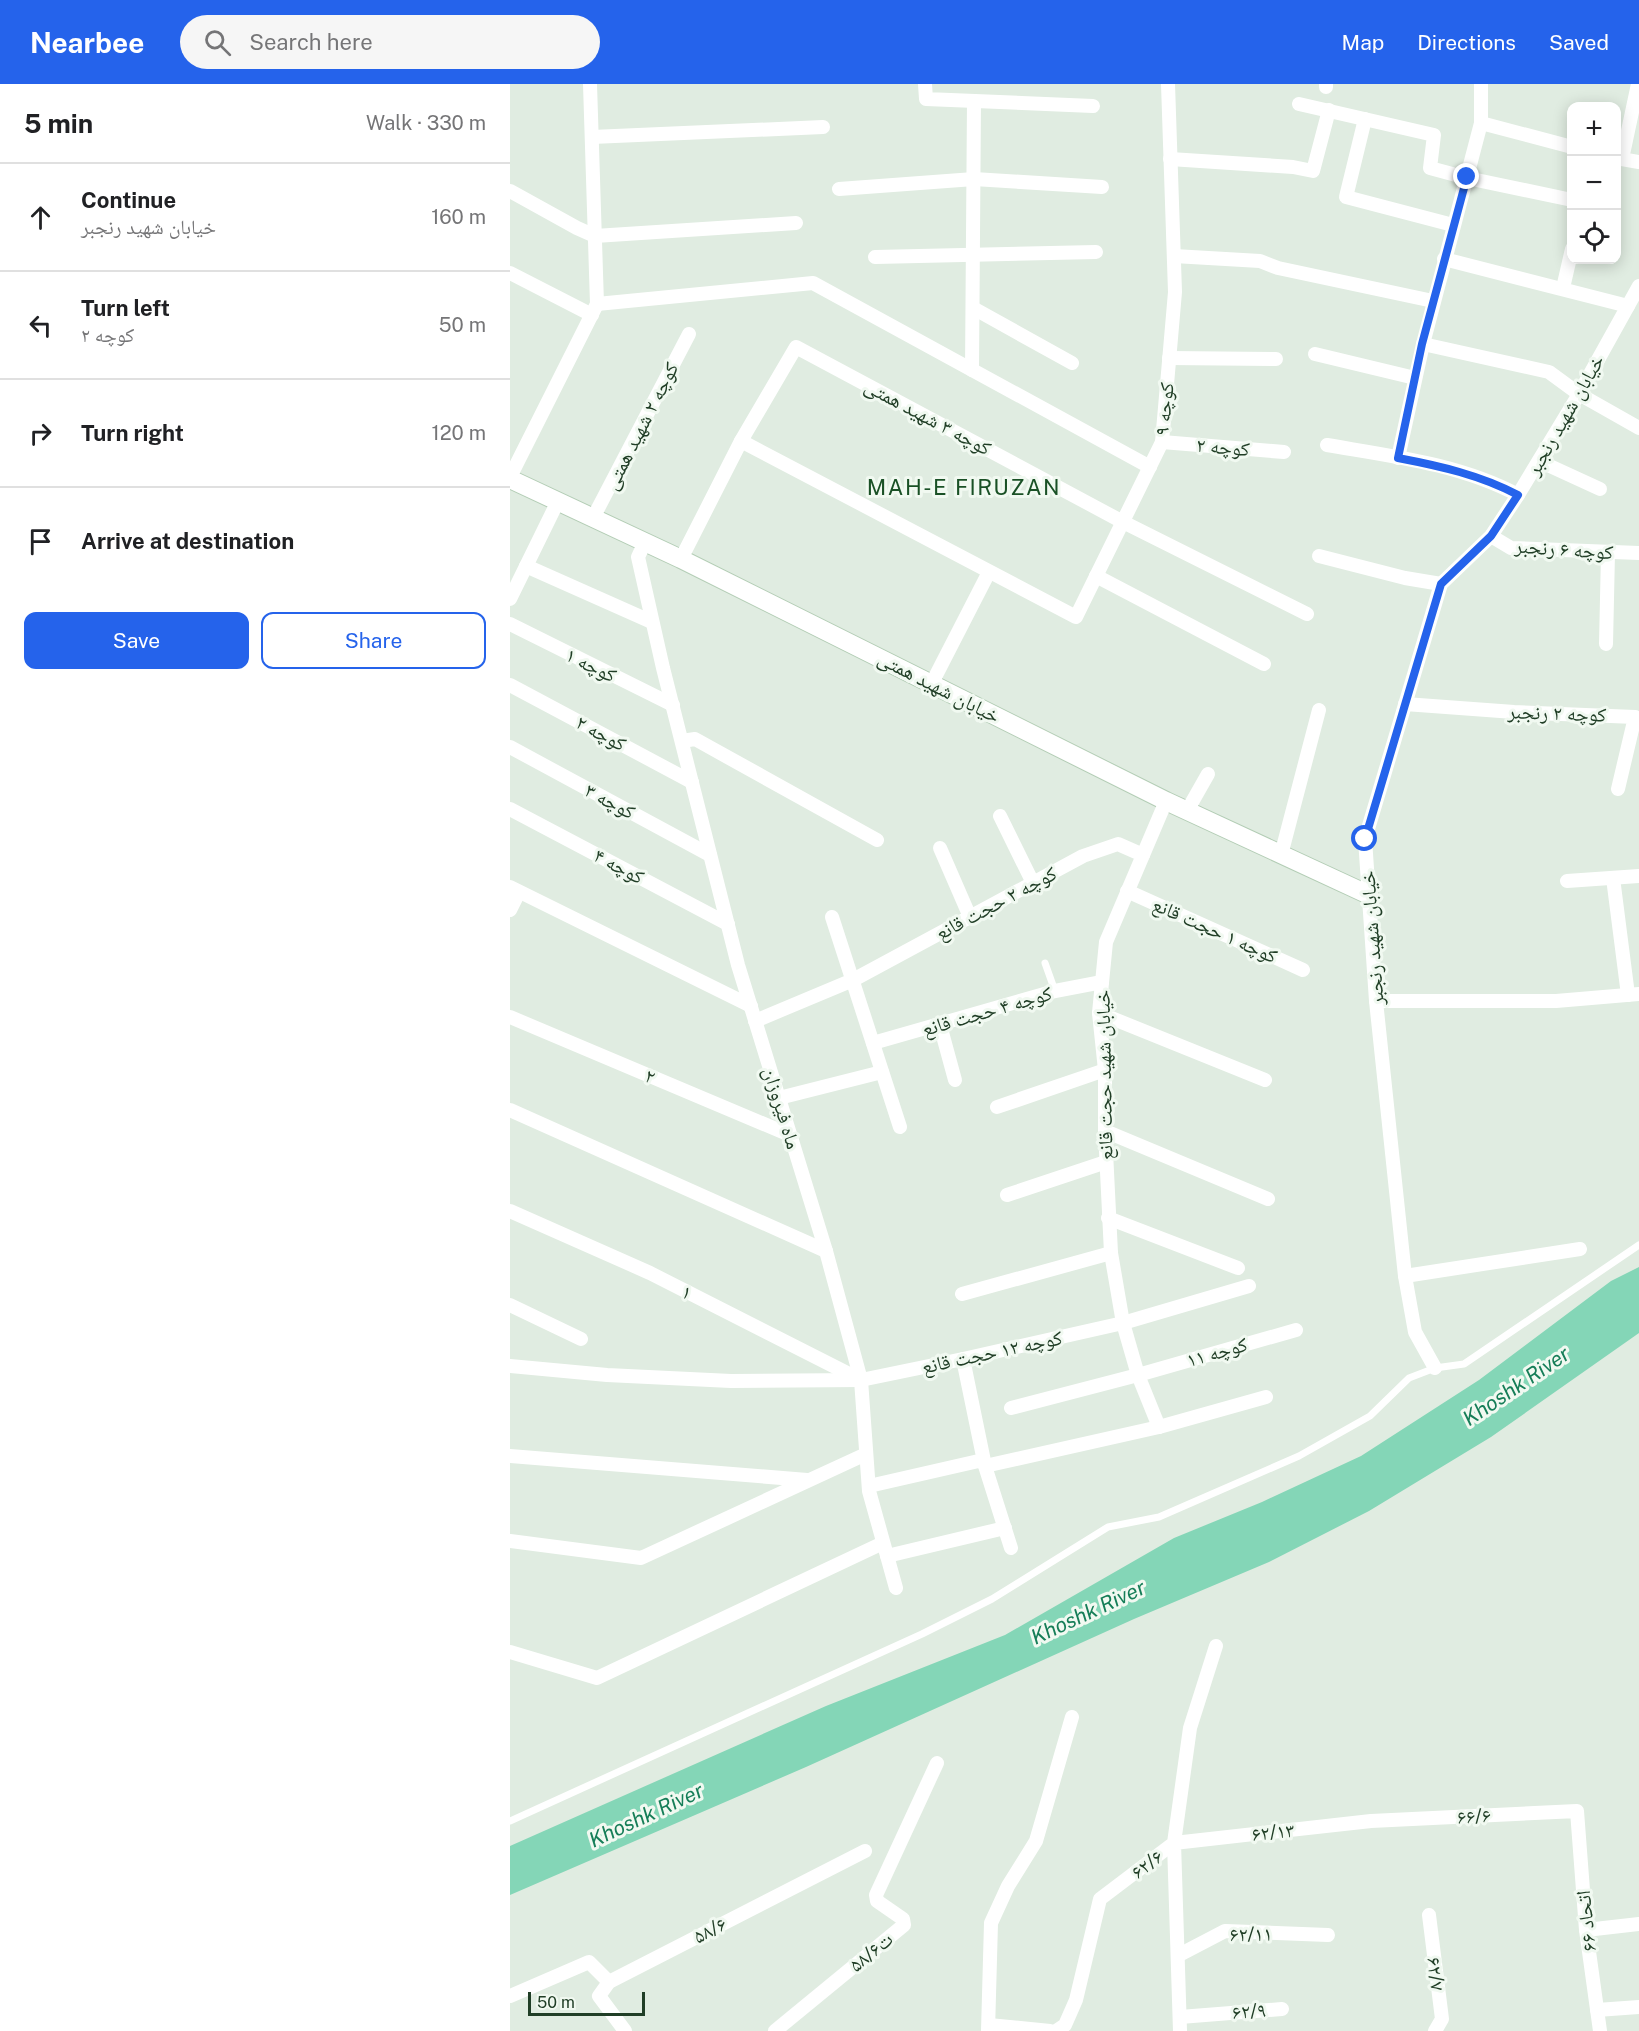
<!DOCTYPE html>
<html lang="en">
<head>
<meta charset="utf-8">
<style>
	:root { --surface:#fff; --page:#f6f6f6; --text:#202124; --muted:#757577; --line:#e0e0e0; --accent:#2563eb }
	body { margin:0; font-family:"Public Sans","Noto Naskh Arabic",sans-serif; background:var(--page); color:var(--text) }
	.controls { position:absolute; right:18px; top:18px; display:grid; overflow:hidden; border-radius:12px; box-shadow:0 3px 15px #0003 }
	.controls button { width:54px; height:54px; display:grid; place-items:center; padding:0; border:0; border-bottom:2px solid var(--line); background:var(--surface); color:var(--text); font:30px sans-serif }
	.scale { position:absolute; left:18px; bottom:15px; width:117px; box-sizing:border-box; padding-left:6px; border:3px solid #203e26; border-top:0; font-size:16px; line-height:21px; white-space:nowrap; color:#203e26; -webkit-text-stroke:4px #f1f9f1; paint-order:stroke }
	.stop { position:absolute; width:18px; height:18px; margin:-14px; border:4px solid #2563eb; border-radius:50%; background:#fff }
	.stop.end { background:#2563eb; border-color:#fff; box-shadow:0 2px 6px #0008 }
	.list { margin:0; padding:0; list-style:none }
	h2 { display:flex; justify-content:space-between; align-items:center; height:78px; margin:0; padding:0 24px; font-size:26px }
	h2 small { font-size:20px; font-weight:400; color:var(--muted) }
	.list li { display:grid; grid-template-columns:39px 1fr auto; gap:18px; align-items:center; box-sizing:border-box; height:108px; padding:0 24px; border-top:2px solid var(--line) }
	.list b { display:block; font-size:22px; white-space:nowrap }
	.list p { margin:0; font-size:20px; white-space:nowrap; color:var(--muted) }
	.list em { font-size:20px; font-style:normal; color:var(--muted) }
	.actions { display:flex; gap:12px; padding:18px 24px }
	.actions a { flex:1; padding:14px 0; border:2px solid var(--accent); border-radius:12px; text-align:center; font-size:21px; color:var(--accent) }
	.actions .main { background:var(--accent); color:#fff }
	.icon { flex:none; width:33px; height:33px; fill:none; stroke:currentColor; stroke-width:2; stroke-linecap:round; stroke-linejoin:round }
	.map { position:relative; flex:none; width:1129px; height:1947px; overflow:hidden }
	header { display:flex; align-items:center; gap:36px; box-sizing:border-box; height:84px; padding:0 30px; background:var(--accent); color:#fff }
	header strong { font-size:28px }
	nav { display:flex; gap:33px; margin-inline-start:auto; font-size:21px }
	.search { width:420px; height:54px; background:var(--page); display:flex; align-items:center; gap:15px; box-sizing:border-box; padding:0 21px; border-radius:33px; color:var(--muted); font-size:22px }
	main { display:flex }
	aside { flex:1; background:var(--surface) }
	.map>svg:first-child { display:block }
	.water { fill:#84d6b7 }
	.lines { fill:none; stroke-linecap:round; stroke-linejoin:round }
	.secondary-casing { stroke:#b3cdb5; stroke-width:20 }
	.lane { stroke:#fff; stroke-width:7 }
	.street { stroke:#fff; stroke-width:14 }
	.secondary { stroke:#fff; stroke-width:18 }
	.route { stroke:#2563eb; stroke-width:8 }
	.labels { text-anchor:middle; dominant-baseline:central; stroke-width:6; stroke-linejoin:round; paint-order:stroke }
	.street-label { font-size:20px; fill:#203e26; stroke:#f1f9f1 }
	.water-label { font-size:21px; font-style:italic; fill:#167e58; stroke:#f1f9f1 }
	.quarter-label { font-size:22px; letter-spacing:1.5px; fill:#1a5126; stroke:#f1f9f1 }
</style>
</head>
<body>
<header>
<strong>Nearbee</strong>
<div class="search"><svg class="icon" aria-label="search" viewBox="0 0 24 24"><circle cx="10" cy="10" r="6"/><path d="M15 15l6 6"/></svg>Search here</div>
<nav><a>Map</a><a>Directions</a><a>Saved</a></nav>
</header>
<main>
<aside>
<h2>5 min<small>Walk · 330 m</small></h2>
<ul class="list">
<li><svg class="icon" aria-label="ahead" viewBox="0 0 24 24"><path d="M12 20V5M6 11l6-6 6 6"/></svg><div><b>Continue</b><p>خیابان شهید رنجبر</p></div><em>160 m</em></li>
<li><svg class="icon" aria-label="left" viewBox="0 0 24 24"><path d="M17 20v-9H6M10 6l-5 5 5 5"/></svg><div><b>Turn left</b><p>کوچه ۲</p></div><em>50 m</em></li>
<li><svg class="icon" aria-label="right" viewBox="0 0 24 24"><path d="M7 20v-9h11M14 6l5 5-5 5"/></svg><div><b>Turn right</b></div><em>120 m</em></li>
<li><svg class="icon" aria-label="arrive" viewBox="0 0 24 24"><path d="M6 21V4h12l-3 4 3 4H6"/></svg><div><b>Arrive at destination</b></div></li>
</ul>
<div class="actions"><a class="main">Save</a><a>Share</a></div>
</aside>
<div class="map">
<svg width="1129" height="1947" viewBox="0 0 1129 1947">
	<rect width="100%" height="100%" fill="#e0ece1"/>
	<path class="water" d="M1129,1183V1249L981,1353L859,1427L759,1478L624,1535L296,1683L0,1811V1762L316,1622L495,1551L664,1454L752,1418L851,1372L969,1296L1101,1197Z"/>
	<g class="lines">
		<g class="secondary-casing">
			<path id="secondary" d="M0,395L171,475L656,717L859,811"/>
		</g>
		<g class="lane">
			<path d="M535,879L545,907"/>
			<path d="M0,1737L412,1550L482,1515L598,1443L649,1433L789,1372L860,1332L899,1294L925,1284L954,1280L1129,1161"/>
		</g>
		<g class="street">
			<path d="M415,0L416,15L583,22"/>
			<path d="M971,0V39L1062,63"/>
			<path d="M816,3V0"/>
			<path d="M789,20L924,51L920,84L957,94L1062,116"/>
			<path d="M855,35L836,113L943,141"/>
			<path d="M82,53L313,43"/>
			<path d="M1106,74L1129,78"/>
			<path d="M660,75L783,83L803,87L819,26"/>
			<path d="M1112,75L1128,0"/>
			<path d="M329,105L464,95L592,103"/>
			<path d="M0,107L67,144L85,152L286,139"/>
			<path d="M664,172L750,177L768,184L923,217"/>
			<path d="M365,173L586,168"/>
			<path d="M934,175L1118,222"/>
			<path d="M0,189L82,231"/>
			<path d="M1053,204L1062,165"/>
			<path d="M87,220L303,199L640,383"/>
			<path d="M463,224L562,279"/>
			<path d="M913,260L1039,288L1069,310L1129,344"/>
			<path d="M805,270L905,294"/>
			<path d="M659,274L766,275"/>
			<path d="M462,286L464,17"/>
			<path d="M231,357L566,533L652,358L665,208L658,0"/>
			<path d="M652,358L774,368"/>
			<path d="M817,361C881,372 950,380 1008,411"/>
			<path d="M888,374L913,260L971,39"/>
			<path d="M1029,377L1090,405"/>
			<path d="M0,393L87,220L80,0"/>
			<path d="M83,434L179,250"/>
			<path d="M981,452L1001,464L1129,469"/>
			<path d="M135,458L128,473L153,584L228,881L316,1167L351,1296L359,1407L386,1504"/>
			<path d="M809,472L895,494L931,500"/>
			<path d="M171,475L231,357L286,263L613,438L797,530"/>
			<path d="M16,482L142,538"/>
			<path d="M586,492L754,580"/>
			<path d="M0,515L48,417"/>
			<path d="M0,540L163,621"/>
			<path d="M1096,560L1098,469"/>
			<path d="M422,599L479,488"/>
			<path d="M0,601L182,698"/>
			<path d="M895,620L1004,628L1125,633L1108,705"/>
			<path d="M172,657L185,655L367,756"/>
			<path d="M0,663L200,771"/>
			<path d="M0,725L218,840"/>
			<path d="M677,727L698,690"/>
			<path d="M490,732L523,799"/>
			<path d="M430,764L460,833"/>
			<path d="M771,771L809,626"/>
			<path d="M1103,794L1118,911"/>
			<path d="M1057,797L1129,792"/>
			<path d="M0,803L241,922"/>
			<path d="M617,807L793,886"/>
			<path d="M0,826L9,808"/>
			<path d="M322,833L390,1043"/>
			<path d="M866,917H1046L1129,910"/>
			<path d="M589,929L755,996"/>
			<path d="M0,933L280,1051"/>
			<path d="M245,937L343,896L573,772L608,760L633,771"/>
			<path d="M430,941L445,996"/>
			<path d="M363,959L545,907L592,898"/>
			<path d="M269,1014L372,988"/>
			<path d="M487,1023L595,986"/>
			<path d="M0,1026L316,1167"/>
			<path d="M595,1047L758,1115"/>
			<path d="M497,1111L596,1078"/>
			<path d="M0,1127L140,1189L349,1295"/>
			<path d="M598,1134L728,1184"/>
			<path d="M895,1192L1070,1165"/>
			<path d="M452,1210L601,1169"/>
			<path d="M0,1221L71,1255"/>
			<path d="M453,1275L475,1382L501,1464"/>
			<path d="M0,1282L97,1291L221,1297L351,1296L453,1275L613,1239L739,1202"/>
			<path d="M925,1284L905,1248L895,1192L866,917L855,755L931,500L981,452L1008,411L1069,310L1129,202"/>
			<path d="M501,1324L628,1291L786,1246"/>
			<path d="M649,1343L628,1291L613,1239L601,1169L595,1047V986L589,929L596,858L656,717"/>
			<path d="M0,1372L297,1396"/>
			<path d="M475,1382L649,1343L756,1313"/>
			<path d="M359,1402L473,1376"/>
			<path d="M0,1457L131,1474L356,1370"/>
			<path d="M377,1472L495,1444"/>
			<path d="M0,1568L87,1594L373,1459"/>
			<path d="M919,1831L932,1935L925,1947"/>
			<path d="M1076,1846L1129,1840"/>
			<path d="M669,1871L715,1847L818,1851"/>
			<path d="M0,1912L79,1878L99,1898"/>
			<path d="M1087,1926L1129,1923"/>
			<path d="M670,1933L772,1925"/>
			<path d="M479,1941L540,1947"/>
			<path d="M115,1947L89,1912L99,1898L355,1767"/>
			<path d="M265,1947L394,1841L393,1835L367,1817L366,1811L427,1679"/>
			<path d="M478,1947L481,1839L498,1802L526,1757L562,1633"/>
			<path d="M546,1947L555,1941L566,1916L590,1815L664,1759L680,1644L706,1562"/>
			<path d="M670,1947L664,1759L861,1737L1067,1727L1076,1846L1090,1947"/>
		</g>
		<use href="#secondary" class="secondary"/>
	</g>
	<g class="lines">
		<path class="route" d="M855,755L931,500L981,452L1008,411C970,391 930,382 888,374L912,260L957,93"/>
	</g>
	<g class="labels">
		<g class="street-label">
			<text transform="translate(654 325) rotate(-84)">کوچه ۹</text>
			<text transform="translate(1055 331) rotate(-60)">خیابان شهید رنجبر</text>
			<text transform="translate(418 333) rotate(28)">کوچه ۳ شهید همتی</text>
			<text transform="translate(131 342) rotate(-63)">کوچه ۲ شهید همتی</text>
			<text transform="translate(713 363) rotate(5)">کوچه ۲</text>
			<text transform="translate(1054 465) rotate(4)">کوچه ۶ رنجبر</text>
			<text transform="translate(81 581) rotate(26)">کوچه ۱</text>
			<text transform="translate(429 603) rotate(27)">خیابان شهید همتی</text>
			<text transform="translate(1047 629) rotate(2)">کوچه ۲ رنجبر</text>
			<text transform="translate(91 649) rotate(28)">کوچه ۲</text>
			<text transform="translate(100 717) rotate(28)">کوچه ۳</text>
			<text transform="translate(109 782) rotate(28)">کوچه ۴</text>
			<text transform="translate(486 819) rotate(-28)">کوچه ۲ حجت قانع</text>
			<text transform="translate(705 846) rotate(24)">کوچه ۱ حجت قانع</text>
			<text transform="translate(862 854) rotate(-94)">خیابان شهید رنجبر</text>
			<text transform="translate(477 927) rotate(-16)">کوچه ۴ حجت قانع</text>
			<text transform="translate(594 991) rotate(-91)">خیابان شهید حجت قانع</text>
			<text transform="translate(140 992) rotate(23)">۲</text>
			<text transform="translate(272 1024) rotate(73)">ماه فیروزان</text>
			<text transform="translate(177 1208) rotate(27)">۱</text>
			<text transform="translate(482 1268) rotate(-12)">کوچه ۱۲ حجت قانع</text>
			<text transform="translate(707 1268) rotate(-16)">کوچه ۱۱</text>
			<text transform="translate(964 1732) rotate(-3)">۶۶/۶</text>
			<text transform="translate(763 1748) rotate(-6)">۶۲/۱۳</text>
			<text transform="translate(637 1780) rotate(-37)">۶۲/۶</text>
			<text transform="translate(1076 1837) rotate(-96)">اتحاد ۶۶</text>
			<text transform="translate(200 1846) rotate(-27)">۵۸/۶</text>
			<text transform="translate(741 1850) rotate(-1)">۶۲/۱۱</text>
			<text transform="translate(361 1868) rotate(-39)">۵۸/۶ت</text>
			<text transform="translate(926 1890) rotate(83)">۶۲/۷</text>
			<text transform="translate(739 1927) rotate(-4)">۶۲/۹</text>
		</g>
		<g class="water-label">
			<text transform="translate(1006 1302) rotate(-34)">Khoshk River</text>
			<text transform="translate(578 1528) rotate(-25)">Khoshk River</text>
			<text transform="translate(136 1731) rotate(-25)">Khoshk River</text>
		</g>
		<g class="quarter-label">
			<text x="454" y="403">MAH-E FIRUZAN</text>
		</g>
	</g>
</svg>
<div class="controls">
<button>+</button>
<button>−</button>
<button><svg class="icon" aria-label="locate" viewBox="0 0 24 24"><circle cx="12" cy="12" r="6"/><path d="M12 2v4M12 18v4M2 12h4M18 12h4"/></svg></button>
</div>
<div class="scale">50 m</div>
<div class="stop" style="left:855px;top:755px"></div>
<div class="stop end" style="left:957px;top:93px"></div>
</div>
</main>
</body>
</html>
